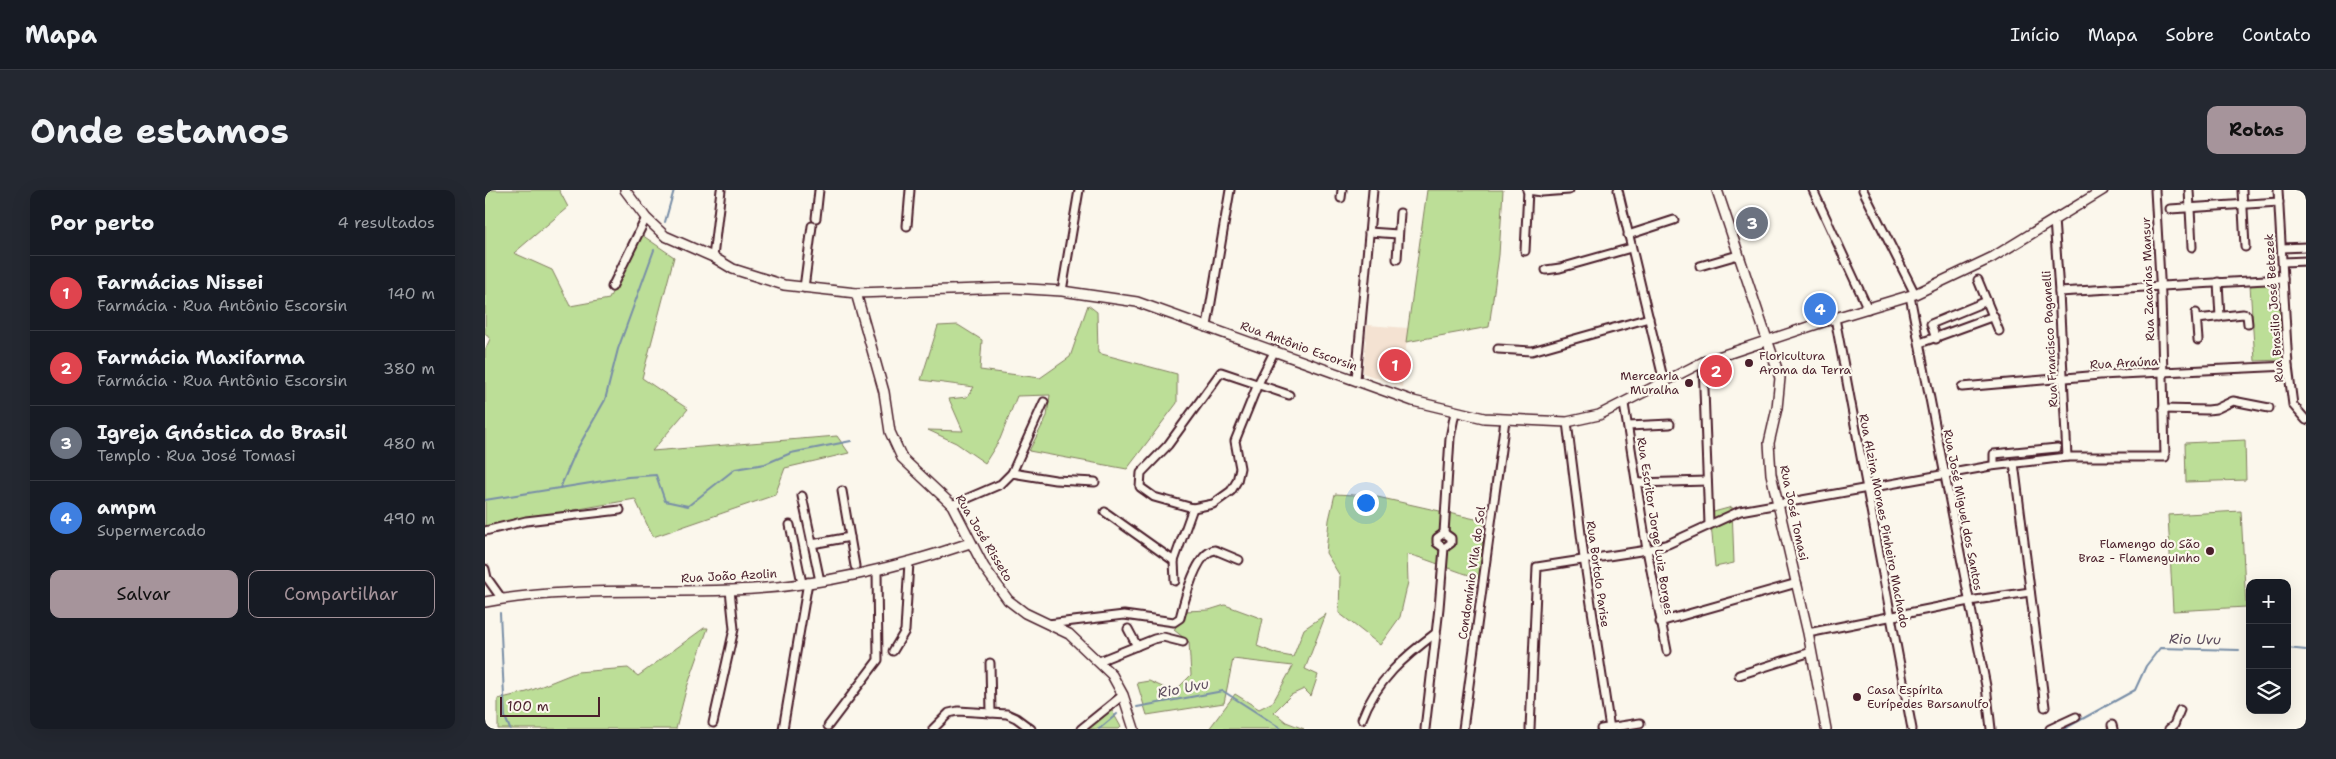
<!DOCTYPE html>
<html lang="pt">
<head>
<meta charset="utf-8">
<style>
	:root { --surface:#171b24; --page:#242831; --text:#f1f3f6; --muted:#9ea1a6; --line:#363941; --accent:#a6949b }
	body { margin:0; font-family:"Shantell Sans",sans-serif; background:var(--page); color:var(--text) }
	.controls { position:absolute; right:15px; bottom:15px; display:grid; overflow:hidden; border-radius:10px; box-shadow:0 5px 20px #0002 }
	.controls button { width:45px; height:45px; display:grid; place-items:center; padding:0; border:0; border-bottom:1px solid var(--line); background:var(--surface); color:var(--text); font:25px sans-serif }
	.scale { position:absolute; left:15px; bottom:12px; width:100px; box-sizing:border-box; padding-left:5px; border:2px solid #4a1f2b; border-top:0; font-size:14px; line-height:18px; white-space:nowrap; color:#4a1f2b; -webkit-text-stroke:4px #fbf7ec; paint-order:stroke }
	.you { position:absolute; left:880px; top:312px; width:18px; height:18px; margin:-12px; border:4px solid #fff; border-radius:50%; background:#1a73e8; box-shadow:0 0 0 8px #1a73e833 }
	.badge { display:grid; place-items:center; width:32px; height:32px; border-radius:50%; background:var(--accent); color:#fff; font-size:16px; font-weight:700 }
	.pin { position:absolute; translate:-50% -50%; border:2px solid #fff; box-shadow:0 1px 5px #0006 }
	.list { margin:0; padding:0; list-style:none }
	h2 { display:flex; justify-content:space-between; align-items:center; height:65px; margin:0; padding:0 20px; font-size:21px }
	h2 small { font-size:16px; font-weight:400; color:var(--muted) }
	.list li { display:grid; grid-template-columns:32px 1fr auto; gap:15px; align-items:center; box-sizing:border-box; height:75px; padding:0 20px; border-top:1px solid var(--line) }
	.list b { display:block; font-size:19px; white-space:nowrap }
	.list p { margin:0; font-size:16px; white-space:nowrap; color:var(--muted) }
	.list em { font-size:16px; font-style:normal; color:var(--muted) }
	.actions { display:flex; gap:10px; padding:15px 20px }
	.actions a { flex:1; padding:11px 0; border:1px solid var(--accent); border-radius:10px; text-align:center; font-size:18px; color:var(--accent) }
	.actions .main { background:var(--accent); color:#111 }
	.icon { flex:none; width:28px; height:28px; fill:none; stroke:currentColor; stroke-width:2; stroke-linecap:round; stroke-linejoin:round }
	.map { position:relative; flex:none; width:1821px; height:539px; overflow:hidden; border-radius:10px }
	header { display:flex; align-items:center; gap:30px; box-sizing:border-box; height:70px; padding:0 25px; background:var(--surface); border-bottom:1px solid var(--line) }
	header strong { font-size:24px }
	nav { display:flex; gap:28px; margin-inline-start:auto; font-size:18px }
	.intro { display:flex; align-items:center; justify-content:space-between; box-sizing:border-box; height:120px; padding:0 30px }
	h1 { margin:0; font-size:35px }
	.button { padding:12px 22px; border-radius:10px; background:var(--accent); color:#111; font-size:18px; font-weight:700 }
	main { display:flex; gap:30px; padding:0 30px }
	aside { flex:1; background:var(--surface); border-radius:10px; box-shadow:0 5px 20px #0002 }
	.map>svg:first-child { display:block }
	.built { fill:#f4e2d2 }
	.green { fill:#bcde97; stroke:#837e61 }
	.lines { fill:none; stroke-linecap:round; stroke-linejoin:round }
	.stream { stroke:#788ea7; stroke-width:2 }
	.street-casing { stroke:#4a1f2b; stroke-width:11 }
	.secondary-casing { stroke:#4a1f2b; stroke-width:12 }
	.street { stroke:#fbf7ec; stroke-width:7 }
	.secondary { stroke:#fbf7ec; stroke-width:9 }
	.poi-dot { fill:#4a1f2b; stroke:#fbf7ec; stroke-width:2 }
	.labels { text-anchor:middle; dominant-baseline:central; stroke-width:4.5; stroke-linejoin:round; paint-order:stroke }
	.street-label { font-size:12px; fill:#4a1f2b; stroke:#fbf7ec }
	.poi-label { font-size:12px; fill:#4a1f2b; stroke:#fbf7ec; text-anchor:start }
	.water-label { font-size:14px; font-style:italic; fill:#5d4d5e; stroke:#fbf7ec }
</style>
</head>
<body>
<header>
<strong>Mapa</strong>
<nav><a>Início</a><a>Mapa</a><a>Sobre</a><a>Contato</a></nav>
</header>
<div class="intro"><h1>Onde estamos</h1><a class="button">Rotas</a></div>
<main>
<aside>
<h2>Por perto<small>4 resultados</small></h2>
<ul class="list">
<li><span class="badge" style="background:#e0444e">1</span><div><b>Farmácias Nissei</b><p>Farmácia · Rua Antônio Escorsin</p></div><em>140 m</em></li>
<li><span class="badge" style="background:#e0444e">2</span><div><b>Farmácia Maxifarma</b><p>Farmácia · Rua Antônio Escorsin</p></div><em>380 m</em></li>
<li><span class="badge" style="background:#6b7280">3</span><div><b>Igreja Gnóstica do Brasil</b><p>Templo · Rua José Tomasi</p></div><em>480 m</em></li>
<li><span class="badge" style="background:#3f7fe0">4</span><div><b>ampm</b><p>Supermercado</p></div><em>490 m</em></li>
</ul>
<div class="actions"><a class="main">Salvar</a><a>Compartilhar</a></div>
</aside>
<div class="map">
<svg width="1821" height="539" viewBox="0 0 1821 539">
	<rect width="100%" height="100%" fill="#fbf7ec"/>
	<filter id="ink" filterUnits="userSpaceOnUse"><feTurbulence type="fractalNoise" baseFrequency=".02" numOctaves="2"/><feDisplacementMap in="SourceGraphic" scale="10" xChannelSelector="R" yChannelSelector="G"/><feConvolveMatrix kernelMatrix="1 2 1 2 8 2 1 2 1" color-interpolation-filters="sRGB"/></filter>
	<g filter="url(#ink)">
		<path class="built" d="M882,135L923,138L917,197L878,183Z"/>
		<g class="green">
			<path d="M0,0H74L83,17L29,63L67,80L85,116L124,109L154,43L189,67L157,188L203,219L167,261L352,246L364,263L300,278L290,305L168,347L150,309L0,336V160L5,149L0,143Z"/>
			<path d="M942,0H1018L1014,65L1004,137L921,152Z"/>
			<path d="M1794,93L1798,170L1770,171L1765,95Z"/>
			<path d="M603,115L612,122L613,163L692,184V213L642,279L544,261L562,226L565,205L532,206L515,249L500,273L471,253L443,240L478,241L464,209L482,207L489,197L436,190L453,136L473,135L497,150L495,180L555,188L585,167Z"/>
			<path d="M1760,250L1761,290L1701,292L1700,253Z"/>
			<path d="M850,304L888,306L999,331L995,388C970,382 947,370 922,364L923,392L915,427L895,455L854,423L855,386L841,363L844,330Z"/>
			<path d="M1247,317L1249,373L1230,377L1225,323Z"/>
			<path d="M1756,321L1761,417L1688,421L1683,325Z"/>
			<path d="M740,415L778,429L772,456L792,464L808,467L819,439L841,424L820,479L833,485L826,506L819,499L806,505L789,522L801,532L819,539H724L750,504L774,519L788,512L808,476L748,469L739,513L662,525L652,493L664,491L689,502L706,485L704,452L689,440L700,421L724,420Z"/>
			<path d="M219,438H223L201,500L191,539H13V509L42,502L92,482L143,478L153,486Z"/>
			<path d="M626,519L636,537L634,539H600Z"/>
		</g>
		<g class="lines">
			<g class="stream">
				<path d="M180,32L189,0"/>
				<path d="M75,298L91,261L120,210L133,159L169,60"/>
				<path d="M0,310L143,287L171,285L180,311L203,316L250,279L280,274L306,263L366,251"/>
				<path d="M15,423L20,527L25,539"/>
				<path d="M1802,458L1821,460"/>
				<path d="M652,517L738,501L797,539"/>
				<path d="M614,539L632,524"/>
				<path d="M1579,539L1650,500L1661,476L1675,458L1754,460"/>
			</g>
			<g class="street-casing">
				<g id="street">
					<path d="M1042,0L1057,2L1084,0"/>
					<path d="M1133,0L1179,192"/>
					<path d="M1328,0L1383,119"/>
					<path d="M1378,0L1430,104"/>
					<path d="M1704,0L1707,57"/>
					<path d="M1757,0L1760,57"/>
					<path d="M1793,0L1803,176L1808,215L1821,230"/>
					<path d="M856,8L857,0"/>
					<path d="M1685,19L1794,12"/>
					<path d="M331,28L334,0"/>
					<path d="M1569,29L1574,102L1582,267"/>
					<path d="M422,36L425,0"/>
					<path d="M884,42L913,44"/>
					<path d="M1143,45L1189,30"/>
					<path d="M1797,58L1821,57"/>
					<path d="M1040,61L1043,0"/>
					<path d="M228,67L236,0"/>
					<path d="M912,69L915,23"/>
					<path d="M1798,72L1821,71"/>
					<path d="M1215,76L1253,65"/>
					<path d="M1061,80L1075,78L1146,58"/>
					<path d="M1493,90L1514,141"/>
					<path d="M1733,92L1735,127"/>
					<path d="M127,97L161,28"/>
					<path d="M319,98L327,36"/>
					<path d="M577,101L594,0"/>
					<path d="M1574,102L1798,89"/>
					<path d="M1425,106L1501,496L1506,539"/>
					<path d="M1711,123L1713,150"/>
					<path d="M1350,128L1427,539"/>
					<path d="M1712,129L1758,124L1762,125L1763,134"/>
					<path d="M722,136L745,0"/>
					<path d="M1451,149L1446,134L1502,111"/>
					<path d="M1435,153L1509,126"/>
					<path d="M1013,159L1047,161L1164,128"/>
					<path d="M790,160L773,194L750,251L755,278L752,291L746,301L728,314L708,318L669,307L655,297L656,283L683,255L736,182L804,205"/>
					<path d="M1218,172L1224,334"/>
					<path d="M871,189L888,0"/>
					<path d="M1477,197L1615,185L1803,176"/>
					<path d="M1139,214L1162,360L1182,461"/>
					<path d="M1678,219L1723,220L1731,219L1748,211L1784,218"/>
					<path d="M1082,232L1099,368L1125,539"/>
					<path d="M1143,236L1185,234"/>
					<path d="M1529,273L1560,517"/>
					<path d="M1509,275V264L1572,258"/>
					<path d="M527,283L559,212"/>
					<path d="M1152,293L1222,291"/>
					<path d="M357,301L370,376"/>
					<path d="M317,306L335,391"/>
					<path d="M467,315L516,294L527,283L570,290L610,292"/>
					<path d="M620,322L689,371"/>
					<path d="M305,335L317,393"/>
					<path d="M0,341L41,331L135,320"/>
					<path d="M959,343L965,248L970,222"/>
					<path d="M959,343L966,348V353L959,358"/>
					<path d="M959,343L952,348V353L959,358"/>
					<path d="M327,354L365,347"/>
					<path d="M0,379L2,388L17,409"/>
					<path d="M690,391L689,371L708,318"/>
					<path d="M1175,432L1312,393"/>
					<path d="M563,434L639,425L689,432L695,428C699,412 711,362 730,360L754,370"/>
					<path d="M643,439L652,456"/>
					<path d="M1323,443L1484,411L1545,402"/>
					<path d="M408,461L420,441L424,372"/>
					<path d="M614,471L669,449L678,447L698,452"/>
					<path d="M505,473L506,523"/>
					<path d="M1254,485L1326,462"/>
					<path d="M877,529C891,491 920,466 951,443"/>
					<path d="M228,533L249,439L245,400"/>
					<path d="M1627,535L1628,539"/>
					<path d="M343,536L393,470L392,380"/>
					<path d="M298,539L323,392"/>
					<path d="M448,539L464,523L473,521L522,524L531,528L546,539"/>
					<path d="M596,539L638,505"/>
					<path d="M940,539L954,418L959,358"/>
					<path d="M978,539L1020,230"/>
					<path d="M1045,539L1052,377L1162,360L1183,354L1255,321L1506,276L1582,267H1680L1676,106L1670,0"/>
					<path d="M1116,539L1155,533"/>
					<path d="M1565,539L1591,527"/>
					<path d="M1684,539L1689,535L1695,520"/>
				</g>
			</g>
			<g class="secondary-casing">
				<g id="secondary">
					<path d="M140,0L161,28L180,46L228,67L248,79L299,95L371,103L527,98L577,101L652,112L928,211L999,228L1082,232L1114,225L1218,172L1350,128L1430,104L1508,67L1618,0"/>
					<path d="M1232,0L1295,188L1292,218L1284,253L1286,284L1323,443L1341,539"/>
					<path d="M371,103L399,202L405,242L417,268L467,315L499,377L523,410L540,423L584,444L627,485L638,505L649,539"/>
					<path d="M0,412C80,397 164,403 245,400C327,398 408,379 485,353"/>
				</g>
			</g>
			<use href="#street" class="street"/>
			<use href="#secondary" class="secondary"/>
		</g>
	</g>
	<g class="poi-dot">
		<circle cx="1264" cy="173" r="5"/>
		<circle cx="1204" cy="193" r="5"/>
		<circle cx="1725" cy="361" r="5"/>
		<circle cx="1372" cy="507" r="5"/>
	</g>
	<g class="labels">
		<g class="street-label">
			<text transform="translate(1663 89) rotate(-92)">Rua Zacarias Mansur</text>
			<text transform="translate(1789 118) rotate(-94)">Rua Brasilio José Betezek</text>
			<text transform="translate(1565 149) rotate(-93)">Rua Francisco Paganelli</text>
			<text transform="translate(814 156) rotate(20)">Rua Antônio Escorsin</text>
			<text transform="translate(1639 173) rotate(-3)">Rua Araúna</text>
			<text transform="translate(1478 320) rotate(79)">Rua José Miguel dos Santos</text>
			<text transform="translate(1309 323) rotate(78)">Rua José Tomasi</text>
			<text transform="translate(1399 331) rotate(79)">Rua Alzira Moraes Pinheiro Machado</text>
			<text transform="translate(1170 336) rotate(81)">Rua Escritor Jorge Luiz Borges</text>
			<text transform="translate(499 348) rotate(59)">Rua José Risseto</text>
			<text transform="translate(987 383) rotate(-82)">Condomínio Vila do Sol</text>
			<text transform="translate(1113 384) rotate(82)">Rua Bortolo Parise</text>
			<text transform="translate(244 386) rotate(-3)">Rua João Azolin</text>
		</g>
		<g class="poi-label">
			<text x="1274" y="166">Floricultura<tspan x="1274" dy="14">Aroma da Terra</tspan></text>
			<text x="1194" y="186" text-anchor="end">Mercearia<tspan x="1194" dy="14">Muralha</tspan></text>
			<text x="1715" y="354" text-anchor="end">Flamengo do São<tspan x="1715" dy="14">Braz - Flamenguinho</tspan></text>
			<text x="1382" y="500">Casa Espírita<tspan x="1382" dy="14">Eurípedes Barsanulfo</tspan></text>
		</g>
		<g class="water-label">
			<text transform="translate(1710 449) rotate(1)">Rio Uvu</text>
			<text transform="translate(698 498) rotate(-11)">Rio Uvu</text>
		</g>
	</g>
</svg>
<div class="controls">
<button>+</button>
<button>−</button>
<button><svg class="icon" aria-label="layers" viewBox="0 0 24 24"><path d="M12 4l9 5-9 5-9-5zM3 14l9 5 9-5"/></svg></button>
</div>
<div class="scale">100 m</div>
<div class="you"></div>
<div class="pin badge" style="left:910px;top:175px;background:#e0444e">1</div>
<div class="pin badge" style="left:1231px;top:181px;background:#e0444e">2</div>
<div class="pin badge" style="left:1267px;top:33px;background:#6b7280">3</div>
<div class="pin badge" style="left:1335px;top:119px;background:#3f7fe0">4</div>
</div>
</main>
</body>
</html>
